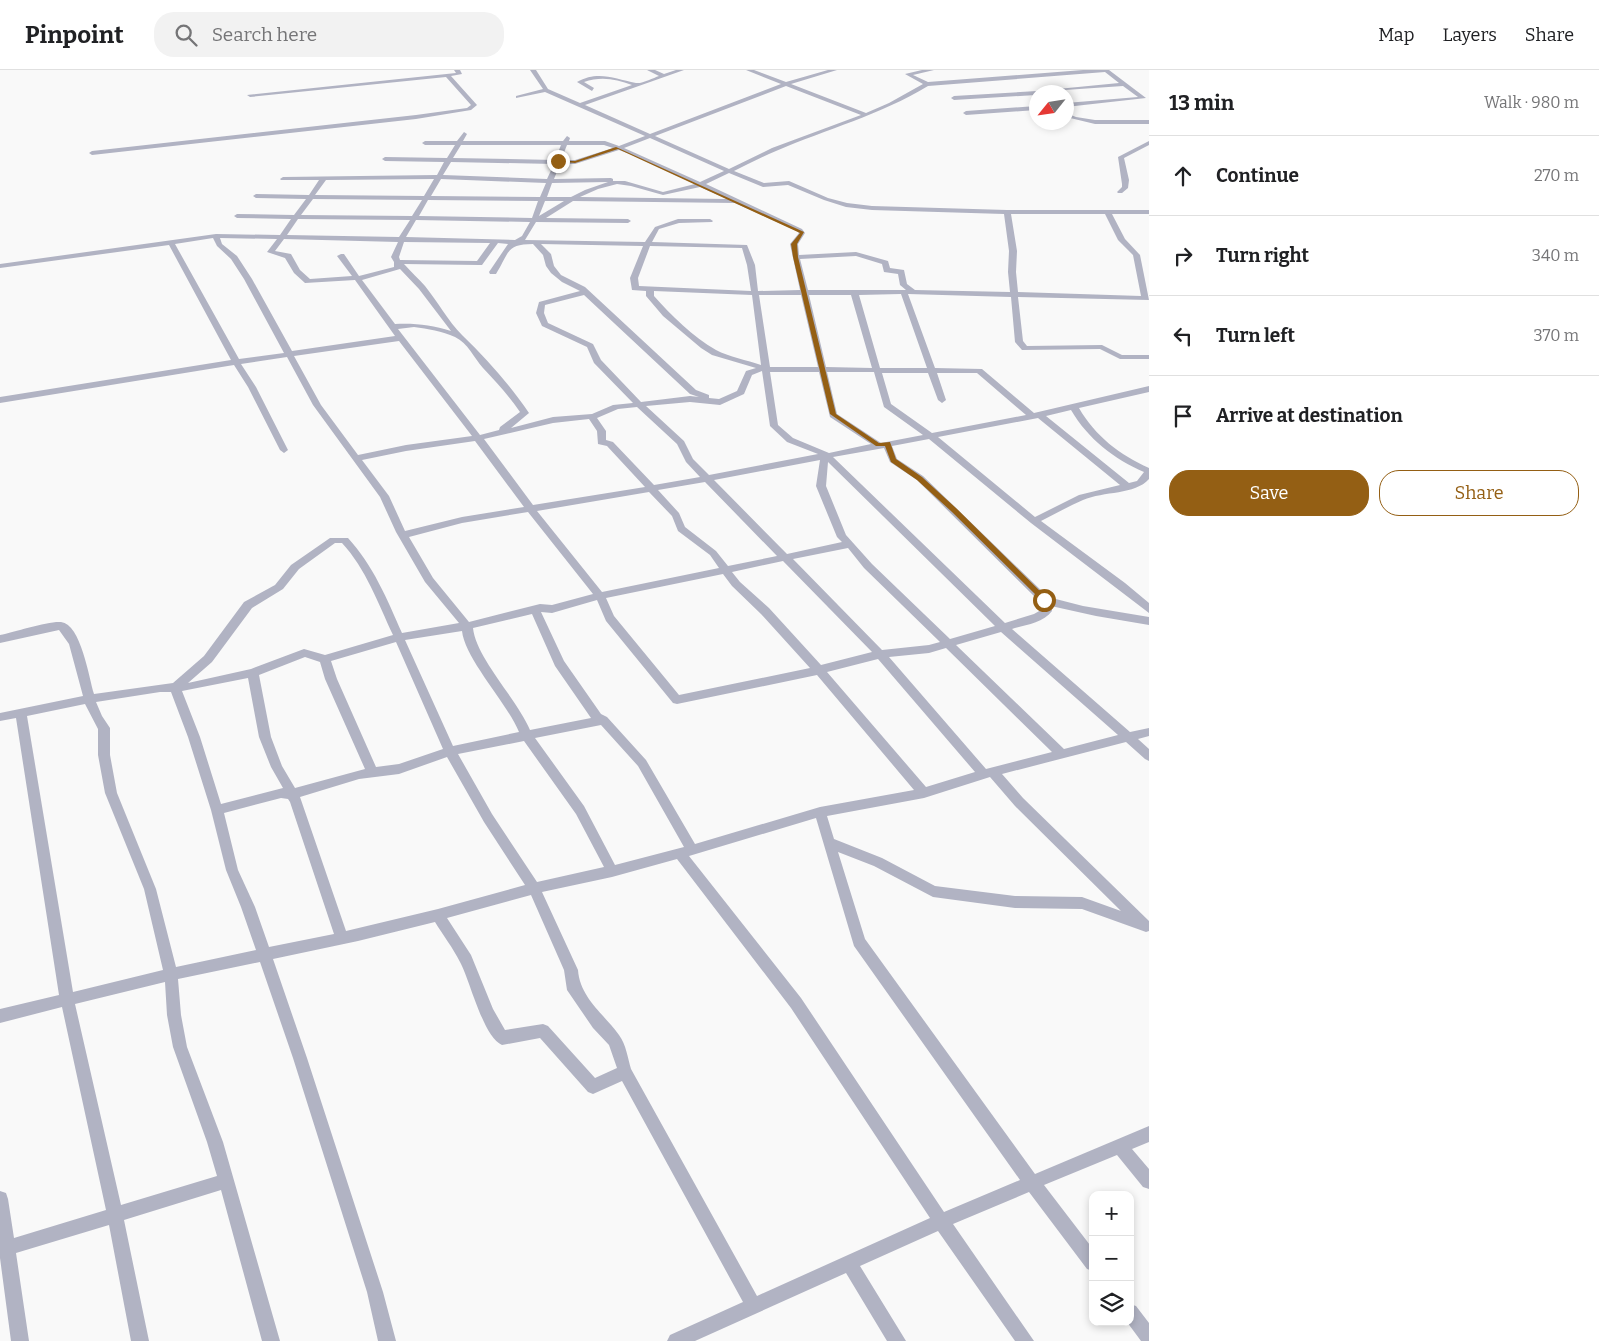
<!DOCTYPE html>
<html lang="en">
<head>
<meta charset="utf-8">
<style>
	:root { --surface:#fff; --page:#f2f2f2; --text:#202124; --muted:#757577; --line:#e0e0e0; --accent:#945f14 }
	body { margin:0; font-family:Bitter,serif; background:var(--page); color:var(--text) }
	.controls { position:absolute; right:15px; bottom:15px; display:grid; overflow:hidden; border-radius:10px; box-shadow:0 2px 8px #0003 }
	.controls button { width:45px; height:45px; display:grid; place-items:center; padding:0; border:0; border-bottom:1px solid var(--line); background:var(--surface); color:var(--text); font:25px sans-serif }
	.compass { position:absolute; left:1029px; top:15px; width:45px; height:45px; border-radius:50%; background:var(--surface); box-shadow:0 2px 8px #0003; rotate:240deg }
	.stop { position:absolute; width:15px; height:15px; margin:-11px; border:4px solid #945f14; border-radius:50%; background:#fff }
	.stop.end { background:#945f14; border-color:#fff; box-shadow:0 1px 5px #0008 }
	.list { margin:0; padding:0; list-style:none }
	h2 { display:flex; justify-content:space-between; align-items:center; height:65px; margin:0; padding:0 20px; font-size:21px }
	h2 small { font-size:16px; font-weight:400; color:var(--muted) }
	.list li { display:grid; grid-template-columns:32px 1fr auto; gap:15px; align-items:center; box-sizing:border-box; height:80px; padding:0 20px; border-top:1px solid var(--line) }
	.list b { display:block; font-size:19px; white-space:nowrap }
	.list em { font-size:16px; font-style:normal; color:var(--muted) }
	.actions { display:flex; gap:10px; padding:15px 20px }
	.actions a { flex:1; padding:11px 0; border:1px solid var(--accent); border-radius:20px; text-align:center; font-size:18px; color:var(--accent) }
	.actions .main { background:var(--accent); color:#fff }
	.icon { flex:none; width:28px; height:28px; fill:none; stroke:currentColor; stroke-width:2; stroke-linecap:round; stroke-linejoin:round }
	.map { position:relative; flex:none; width:1149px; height:1271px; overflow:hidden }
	header { display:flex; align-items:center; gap:30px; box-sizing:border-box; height:70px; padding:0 25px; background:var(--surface); border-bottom:1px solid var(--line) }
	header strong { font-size:24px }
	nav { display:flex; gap:28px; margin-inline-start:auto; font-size:18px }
	.search { width:350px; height:45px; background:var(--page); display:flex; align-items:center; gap:12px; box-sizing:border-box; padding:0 18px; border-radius:20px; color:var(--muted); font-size:19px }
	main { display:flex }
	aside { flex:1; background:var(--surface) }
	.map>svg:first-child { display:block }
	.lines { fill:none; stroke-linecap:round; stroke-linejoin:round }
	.minor { fill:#b1b3c3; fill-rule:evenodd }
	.route { fill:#945f14 }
</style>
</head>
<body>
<header>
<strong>Pinpoint</strong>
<div class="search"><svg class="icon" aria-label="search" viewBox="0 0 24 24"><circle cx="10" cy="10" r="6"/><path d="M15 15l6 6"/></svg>Search here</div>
<nav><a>Map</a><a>Layers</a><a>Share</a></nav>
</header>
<main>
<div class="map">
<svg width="1149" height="1271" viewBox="0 0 1149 1271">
	<rect width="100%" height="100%" fill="#f9f9f9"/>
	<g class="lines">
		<g class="minor">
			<path d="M454,0H460L462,4L451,6L477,35L471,40L416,49L92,85L89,83L92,81L416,45L467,38L471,35L446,7L250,27L247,25L456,3Z"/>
			<path d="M530,0H536L548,19L580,33L632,15C616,9 601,6 584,12L594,18L592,21L577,12C598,0 615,9 636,13C642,14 653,8 659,6L647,0H655L664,4L676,0H684L585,35L650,64L781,14L746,0H754L786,12L828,0H837L791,14L866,43L889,33L923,14L905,4L922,0H934L913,5L928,12L1083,0H1109L1146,28L1066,37V33L1138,27L1123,16L1036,22V25L954,30L951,28L954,26L1037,21L1119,13L1105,2L928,16C880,45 827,59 776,81C762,87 748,94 734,101L764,113L789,111L828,128L847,133L872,136L1007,140H1149V144H1112L1125,169L1140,185L1149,230L1018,227L1023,271L1027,276L1102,275L1122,285H1149V289H1120L1100,279L1022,280L1015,272L1011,227L908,224L935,298L982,299L1034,343L1149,316V322L1079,338C1095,366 1120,385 1149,398V409C1135,425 1104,421 1083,430C1069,436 1055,444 1041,451L1125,513L1149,533V543L1031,453L929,369L892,376L897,389L923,406L1048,527L1083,536L1149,547V555L1096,546L1051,536L1052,541C1043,553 1025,555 1012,559L1130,662L1149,658V666L1138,669L1149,679V691L1145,689L1126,672L1002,704L1023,728L1149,851V861L1146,862L1082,839L1015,838L933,827L874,796L838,782L865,869L1035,1104L1149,1056V1072L1132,1079L1149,1099V1119L1143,1117L1117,1085L1044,1115L1093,1179V1201L1087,1199L1029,1122L953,1154L1034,1271H1015L938,1161L860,1196L906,1271H887L846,1203L695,1271H667L670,1265L743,1232L622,1011L593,1024L588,1022L540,968L502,975C483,967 470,910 460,892C453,878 443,865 435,852L358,871L273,889L307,988L383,1222L396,1271H378L367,1222L293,988L260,892L178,909L181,945L187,977L223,1072L280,1271H262L221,1120L124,1150L149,1271H131L109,1155L16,1183L29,1271H11L0,1188V1121L6,1123L8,1129L14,1168L106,1140L62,937L0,953V939L59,925L16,648L0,651V643L83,626L69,574L59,560L0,573V565C15,562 47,551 61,552C81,554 89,608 94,624L173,613L204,586L244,532L275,515L291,495L330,468H348C373,495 387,529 402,563L459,553L425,512L396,462L380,427L313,335L287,287L241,294L256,317L288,380L284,383L280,380L248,317L234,295L0,333V327L231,290L169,175L0,198V194L216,164L280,165L291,149L237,148L234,146L237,144L294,145L306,129L256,128L253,126L256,124L309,125L319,110H281L280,109L283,107L437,105L444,92L385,91L382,89L385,87L447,88L455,75H425L422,73L425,71H457L464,62L467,64L463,71H563L567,66L570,68L569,71H605L619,76L645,66L545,22L516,28V26L543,19ZM786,16L861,45L772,78L729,99L655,66ZM650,68L724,101L700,112L624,78ZM461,75H561L555,90L453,88ZM567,75H604L613,78L575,90H561ZM619,80L630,84L695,114L663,122L625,111H613V109L611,108L554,109L560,94H575ZM451,92L554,94L547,109L443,105ZM729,103L763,117L788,115L824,130L846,137L872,140L1004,144L1009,181L1008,202L1010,222L915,220L907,214L904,200L890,198L888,191L856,182L799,185L798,174L805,163L802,159L706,114ZM434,109L424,126L315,125L326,110ZM441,109L546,113L540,127L431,126ZM608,112L585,120L571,127H547L552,113ZM617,114L631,116L663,125L700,117L727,129L580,127L598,119ZM313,129L422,130L412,146L301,145ZM428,130L538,131L532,148L419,146ZM545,131H564L539,146ZM573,131L735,133L797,161L799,163L790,174L800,220L758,221L755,195L747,175L652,172L659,159L679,153L712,152L713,151L710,149H678L655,157L645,172L525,170L536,152L628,153L631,151L628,149L546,148ZM1011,144H1105L1118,170L1133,185L1141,226L1018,222L1016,202L1017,181ZM298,149L410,150L399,167L287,165ZM416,150L530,152L522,166L515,170L406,167ZM213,168L217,176L231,189L244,209L284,283L239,289L175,174ZM220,168L277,169L267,182L285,188L294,203L305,213L355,210L395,266L292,281L252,209L237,186L222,174ZM284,169L398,172L391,187L394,192V197L359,206L344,184H341L337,186L352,206L310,209L300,200L291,184L275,181ZM404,172L490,173L477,191L400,190L399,187ZM498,173L508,174L489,202L490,204H496C509,183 506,174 533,174L543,185L546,196L551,203L562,212L580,221L539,232L536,243L542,256L587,277L594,293L633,333L613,335L592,344L553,347L511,358L529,343C510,315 487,289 462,265C448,251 438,232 425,216C419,209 411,202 404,194L479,195H482ZM541,174L643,176L630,208L632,220L646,221V226L663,246L701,278L712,285L756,298L746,301L737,321L719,329L709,328V325L696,320L585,217L561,205L554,196L551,184ZM650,176L742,178L747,195L751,221L639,216L638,208ZM856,186L882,194L884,202L898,204L900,215L906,220H808L800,189ZM400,199L419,219L451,261C432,255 415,253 395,254L362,210ZM654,221L752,225L761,295C747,290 729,287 716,280C693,267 671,245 654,226ZM901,224L927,298H880L859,225ZM584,225L690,324L699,327L690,326L641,332L601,290L593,274L548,253L544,243L545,235ZM759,225H801L818,297H770ZM809,225H851L872,298L826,297ZM414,257C428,259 442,261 455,267C468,273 474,288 483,298C497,313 509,326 520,342L500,357L499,360L480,365L398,259ZM399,271L472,366L406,375L358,385L321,335L294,286ZM762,301L770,356L787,372L818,384L709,405L693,389L684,371L646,336L690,332L720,335L744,324L752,305ZM770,302H819L830,347L871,374L829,383L793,368L778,355ZM827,302H874L884,337L923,365L881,373L837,344ZM882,303H928L938,330L942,333L946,330L937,303H977L1026,345L932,363L891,334ZM637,337L677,374L686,392L700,407L654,415L613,372L606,370V361L597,348L618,339ZM1071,340C1088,369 1114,389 1144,402L1137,411L1129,413L1046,346ZM1038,348L1120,415L1079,425L1035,447L938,367ZM589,349L597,361L598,374L607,376L645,417L533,435L484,369L553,353ZM475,371L524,437L462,447L405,461L389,426L362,390L406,381ZM884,378L890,392L917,410L1039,531L1041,540L1034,544L1005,553L833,387ZM820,390L816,416L837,467L842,472L787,484L714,410ZM828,392L995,556L950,569L872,494L846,465L826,416ZM705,412L777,486L728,496L716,481L685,457L679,443L658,420ZM649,422L672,446L678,461L710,485L719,498L602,522L537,441ZM528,442L593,524L552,535L540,534L469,552L433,508L409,467L462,453ZM335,473H342C366,499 378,533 393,565L325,585L304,579L251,599L188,613L212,592L252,538L283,519L299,499ZM848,478L864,498L940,572L929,575L882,580L793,489ZM783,491L872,582L821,595L769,538L740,512L732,502ZM723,504L732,516L761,544L810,598L679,625L614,546L606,528ZM597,530L606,551L673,633L677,634L817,605L914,720L820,737L695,774L646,690L607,647L601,644L564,591L541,542L552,543ZM532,544L555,596L591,648L530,660C517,629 476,588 473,558ZM462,561C465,589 507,633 519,662L453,676L405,570ZM1001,562L1118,665L1064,679L956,575ZM396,572L443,679L399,694L376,697L337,609L331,591ZM946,578L1052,682L986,699L889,587L929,583ZM305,587L320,592L325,609L365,699L295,718L282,696L271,667L259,605ZM878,589L975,702L926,717L827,602ZM248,608L259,667L271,697L283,718L221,734L200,667L182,621ZM160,622H171L188,667L211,740L226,800L241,837L256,880L176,897L156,819L117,723L110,685V658L102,646L96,632ZM85,634L98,659V685L105,723L144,819L163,900L73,922L27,646ZM601,655L638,696L684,777L615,795L584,736L535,668ZM524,671L576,744L604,797L537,812L492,744L458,684ZM447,687L484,752L525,815L438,839L346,861L300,727L359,709L399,704ZM990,707L1015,736L1121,841L1082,827L1015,826L935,816L882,788L834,769L827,746L924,728ZM281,728L288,729L290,732L334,864L269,877L255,837L238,800L224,743ZM816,748L854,876L1020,1110L944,1142L801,928L689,786ZM677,789L791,938L930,1148L757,1226L631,999C628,989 626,974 619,965C604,944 580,928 578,900L542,822L612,807ZM531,825L564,900L567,920L593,958L609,975L617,998L595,1008L548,956L543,954L505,960L493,939L471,885L447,848ZM165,912L167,945L173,977L207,1072L217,1106L121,1135L75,934Z"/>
			<path d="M1036,36V40L966,45L963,43L966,41Z"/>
			<path d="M1066,43L1076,47L1095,50H1149V54H1095L1066,47Z"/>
			<path d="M1149,71V75L1124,88L1129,110L1128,118L1122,123H1118L1117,122L1122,117V114L1118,87Z"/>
			<path d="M1130,1234L1136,1236L1149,1253V1271H1141L1127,1252H1130Z"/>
		</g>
	</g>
	<path class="route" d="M616,77L804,162L797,174L798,187L836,344L879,373L890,372L896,389L922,407L957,439L1047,528V531H1042L952,442L917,410L891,392L885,376H876L830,344L793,187L791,174L800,163L618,79L575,93L556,91H575Z"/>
</svg>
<div class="controls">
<button>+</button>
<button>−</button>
<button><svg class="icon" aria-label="layers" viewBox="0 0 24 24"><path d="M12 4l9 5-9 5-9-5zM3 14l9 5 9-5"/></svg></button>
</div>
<svg class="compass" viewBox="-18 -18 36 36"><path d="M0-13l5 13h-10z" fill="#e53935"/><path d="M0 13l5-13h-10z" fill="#757577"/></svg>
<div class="stop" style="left:1044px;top:530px"></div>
<div class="stop end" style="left:558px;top:91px"></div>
</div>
<aside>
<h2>13 min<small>Walk · 980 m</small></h2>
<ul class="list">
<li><svg class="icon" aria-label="ahead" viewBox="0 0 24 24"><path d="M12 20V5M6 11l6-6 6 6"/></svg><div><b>Continue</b></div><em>270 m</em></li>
<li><svg class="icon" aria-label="right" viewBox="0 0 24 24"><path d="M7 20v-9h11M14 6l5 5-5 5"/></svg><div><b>Turn right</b></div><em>340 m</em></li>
<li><svg class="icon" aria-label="left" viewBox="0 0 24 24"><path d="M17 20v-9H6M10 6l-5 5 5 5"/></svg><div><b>Turn left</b></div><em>370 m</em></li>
<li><svg class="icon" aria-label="arrive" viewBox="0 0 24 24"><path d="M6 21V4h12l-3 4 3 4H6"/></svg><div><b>Arrive at destination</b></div></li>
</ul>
<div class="actions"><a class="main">Save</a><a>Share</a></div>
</aside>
</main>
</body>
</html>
